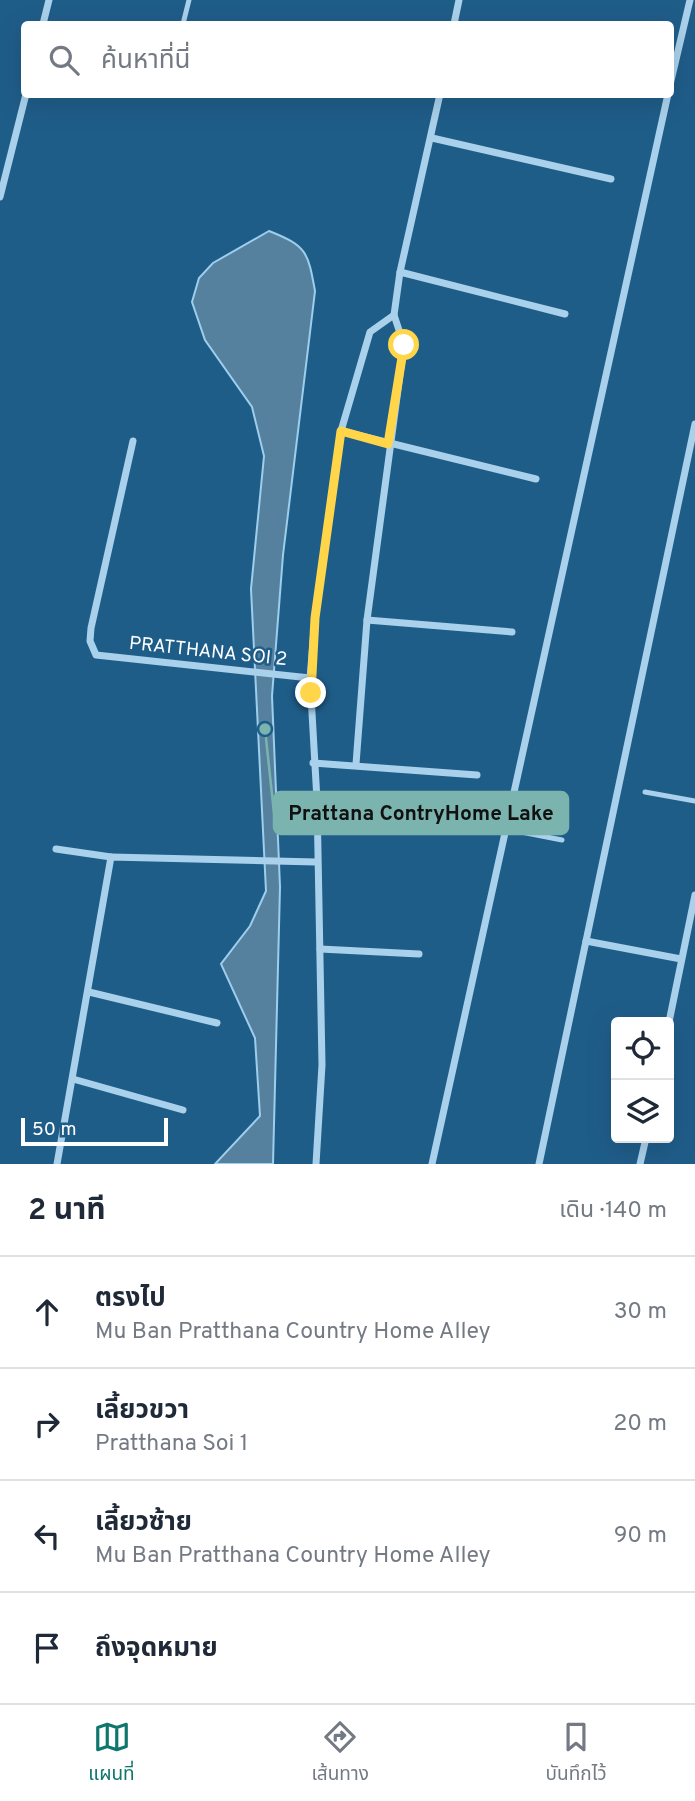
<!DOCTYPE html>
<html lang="th">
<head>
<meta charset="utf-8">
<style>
	:root { --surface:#fff; --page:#f6f6f7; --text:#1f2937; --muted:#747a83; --line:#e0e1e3; --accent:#0f766e }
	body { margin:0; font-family:Overpass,"Noto Sans Thai",sans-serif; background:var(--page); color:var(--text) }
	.controls { position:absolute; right:21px; bottom:21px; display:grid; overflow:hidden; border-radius:7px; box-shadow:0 7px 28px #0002 }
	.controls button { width:63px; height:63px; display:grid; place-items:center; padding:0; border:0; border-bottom:2px solid var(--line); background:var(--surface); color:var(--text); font:35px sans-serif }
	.scale { position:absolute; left:21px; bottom:18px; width:147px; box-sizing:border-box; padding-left:7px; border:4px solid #fff; border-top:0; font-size:19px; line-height:24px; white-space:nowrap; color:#fff; -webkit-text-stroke:5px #1f5d89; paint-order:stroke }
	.stop { position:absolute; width:21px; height:21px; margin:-16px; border:5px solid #ffd54a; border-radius:50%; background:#fff }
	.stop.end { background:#ffd54a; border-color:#fff; box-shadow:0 2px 7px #0008 }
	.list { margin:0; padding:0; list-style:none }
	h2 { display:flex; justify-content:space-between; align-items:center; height:91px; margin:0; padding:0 28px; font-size:30px }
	h2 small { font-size:23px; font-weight:400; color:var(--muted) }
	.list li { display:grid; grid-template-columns:46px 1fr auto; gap:21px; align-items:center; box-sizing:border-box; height:112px; padding:0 28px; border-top:2px solid var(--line) }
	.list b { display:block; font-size:26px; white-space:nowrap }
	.list p { margin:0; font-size:23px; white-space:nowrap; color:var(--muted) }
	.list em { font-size:23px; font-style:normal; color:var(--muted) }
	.icon { flex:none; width:38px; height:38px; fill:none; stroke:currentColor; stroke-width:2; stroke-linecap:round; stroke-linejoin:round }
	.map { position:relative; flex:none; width:695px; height:1164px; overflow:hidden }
	.search { position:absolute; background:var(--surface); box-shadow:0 7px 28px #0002; left:21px; right:21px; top:21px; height:77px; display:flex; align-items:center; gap:18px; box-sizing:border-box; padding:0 24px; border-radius:7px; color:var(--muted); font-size:26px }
	.sheet { height:539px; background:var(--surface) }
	nav { display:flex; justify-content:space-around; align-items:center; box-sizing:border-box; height:98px; border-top:2px solid var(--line); background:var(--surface); font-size:19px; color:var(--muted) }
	nav a { display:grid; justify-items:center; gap:4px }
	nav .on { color:var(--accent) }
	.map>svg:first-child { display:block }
	.water { fill:#55819f; stroke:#9dceec; stroke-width:2 }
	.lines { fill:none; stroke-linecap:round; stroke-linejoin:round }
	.lane { stroke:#aad1eb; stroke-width:5 }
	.street { stroke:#aad1eb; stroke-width:7 }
	.route { stroke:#ffd54a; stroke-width:9 }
	.labels { text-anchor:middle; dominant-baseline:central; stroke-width:5; stroke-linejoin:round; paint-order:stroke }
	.street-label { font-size:19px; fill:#fff; stroke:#1f5d89 }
	.leader { fill:none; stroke:#7bb4af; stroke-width:2.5 }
	.callout-dot { fill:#7bb4af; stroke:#1f5d89; stroke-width:2.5 }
	.callout { fill:#7bb4af; stroke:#7bb4af; stroke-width:2.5 }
	.callout-label { font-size:21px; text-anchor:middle; font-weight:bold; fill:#111 }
</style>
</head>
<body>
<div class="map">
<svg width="695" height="1164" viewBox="0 0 695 1164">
	<rect width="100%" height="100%" fill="#1f5d89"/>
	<path class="water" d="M269,231C307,246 308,252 315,291L283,555L272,696L280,887L273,1164H215L260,1116L255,1038L221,964L250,926L266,891L251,589L264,456L252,407L205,340L192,302L199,278L213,263Z"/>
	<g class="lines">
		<g class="lane">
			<path d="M183,24L189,0"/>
			<path d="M166,95V94"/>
			<path d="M645,792L695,801"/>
			<path d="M506,829L562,840"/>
		</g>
		<g class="street">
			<path d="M43,24L49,0"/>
			<path d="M454,24L459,0"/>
			<path d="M670,85L690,0"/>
			<path d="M432,138L611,179"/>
			<path d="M0,197L26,94"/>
			<path d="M400,272L565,314"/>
			<path d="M341,431L536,479"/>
			<path d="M133,441L91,628L90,641L96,655L310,678"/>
			<path d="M367,620L512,632"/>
			<path d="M313,763L477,775"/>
			<path d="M356,764L367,620L404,345L394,315L400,272L440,94"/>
			<path d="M56,849L111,857"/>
			<path d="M586,941L681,959"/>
			<path d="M320,949L419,954"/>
			<path d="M89,992L217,1023"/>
			<path d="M669,1022L695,895"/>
			<path d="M73,1079L183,1110"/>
			<path d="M57,1164L111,857L316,862"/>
			<path d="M316,1164L322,1065L317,800L310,678L315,618L341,431L370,332L394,315"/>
			<path d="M432,1164L668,94"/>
			<path d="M539,1164L695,424"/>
			<path d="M640,1164L646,1138"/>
		</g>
	</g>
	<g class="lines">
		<path class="route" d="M311,693L315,618L341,431L388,444L404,345"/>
	</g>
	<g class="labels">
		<g class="street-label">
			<text transform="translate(208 652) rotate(6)">PRATTHANA SOI 2</text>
		</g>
	</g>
	<path class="leader" d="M265 729L274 813"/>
	<circle class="callout-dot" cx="265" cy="729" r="7"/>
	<rect class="callout" x="274" y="792" width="294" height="42" rx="7"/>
	<g class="callout-label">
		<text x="421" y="820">Prattana ContryHome Lake</text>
	</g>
</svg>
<div class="controls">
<button><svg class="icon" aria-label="locate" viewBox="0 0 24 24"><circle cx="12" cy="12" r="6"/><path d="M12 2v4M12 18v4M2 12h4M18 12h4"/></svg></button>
<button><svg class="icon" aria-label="layers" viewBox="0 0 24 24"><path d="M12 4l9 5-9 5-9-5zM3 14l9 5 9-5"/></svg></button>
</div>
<div class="scale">50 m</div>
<div class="stop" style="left:404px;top:345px"></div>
<div class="stop end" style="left:311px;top:693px"></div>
<div class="search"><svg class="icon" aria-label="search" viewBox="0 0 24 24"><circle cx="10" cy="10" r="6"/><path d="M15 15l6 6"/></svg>ค้นหาที่นี่</div>
</div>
<section class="sheet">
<h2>2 นาที<small>เดิน · 140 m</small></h2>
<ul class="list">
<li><svg class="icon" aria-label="ahead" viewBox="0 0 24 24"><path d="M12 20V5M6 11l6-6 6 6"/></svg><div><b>ตรงไป</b><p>Mu Ban Pratthana Country Home Alley</p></div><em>30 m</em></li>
<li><svg class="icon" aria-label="right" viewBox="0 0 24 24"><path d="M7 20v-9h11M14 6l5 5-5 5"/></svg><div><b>เลี้ยวขวา</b><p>Pratthana Soi 1</p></div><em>20 m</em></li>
<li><svg class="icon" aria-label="left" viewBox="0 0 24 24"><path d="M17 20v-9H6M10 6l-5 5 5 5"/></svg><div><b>เลี้ยวซ้าย</b><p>Mu Ban Pratthana Country Home Alley</p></div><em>90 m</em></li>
<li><svg class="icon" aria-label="arrive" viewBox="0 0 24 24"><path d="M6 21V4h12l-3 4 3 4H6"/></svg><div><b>ถึงจุดหมาย</b></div></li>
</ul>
</section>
<nav>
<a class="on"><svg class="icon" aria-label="map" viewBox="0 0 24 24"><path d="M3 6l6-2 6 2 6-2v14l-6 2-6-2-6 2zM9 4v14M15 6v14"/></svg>แผนที่</a>
<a><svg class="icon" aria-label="directions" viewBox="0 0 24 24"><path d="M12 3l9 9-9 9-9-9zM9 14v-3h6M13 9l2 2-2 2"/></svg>เส้นทาง</a>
<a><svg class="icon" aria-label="saved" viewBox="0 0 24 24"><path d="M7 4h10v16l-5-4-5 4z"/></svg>บันทึกไว้</a>
</nav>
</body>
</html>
